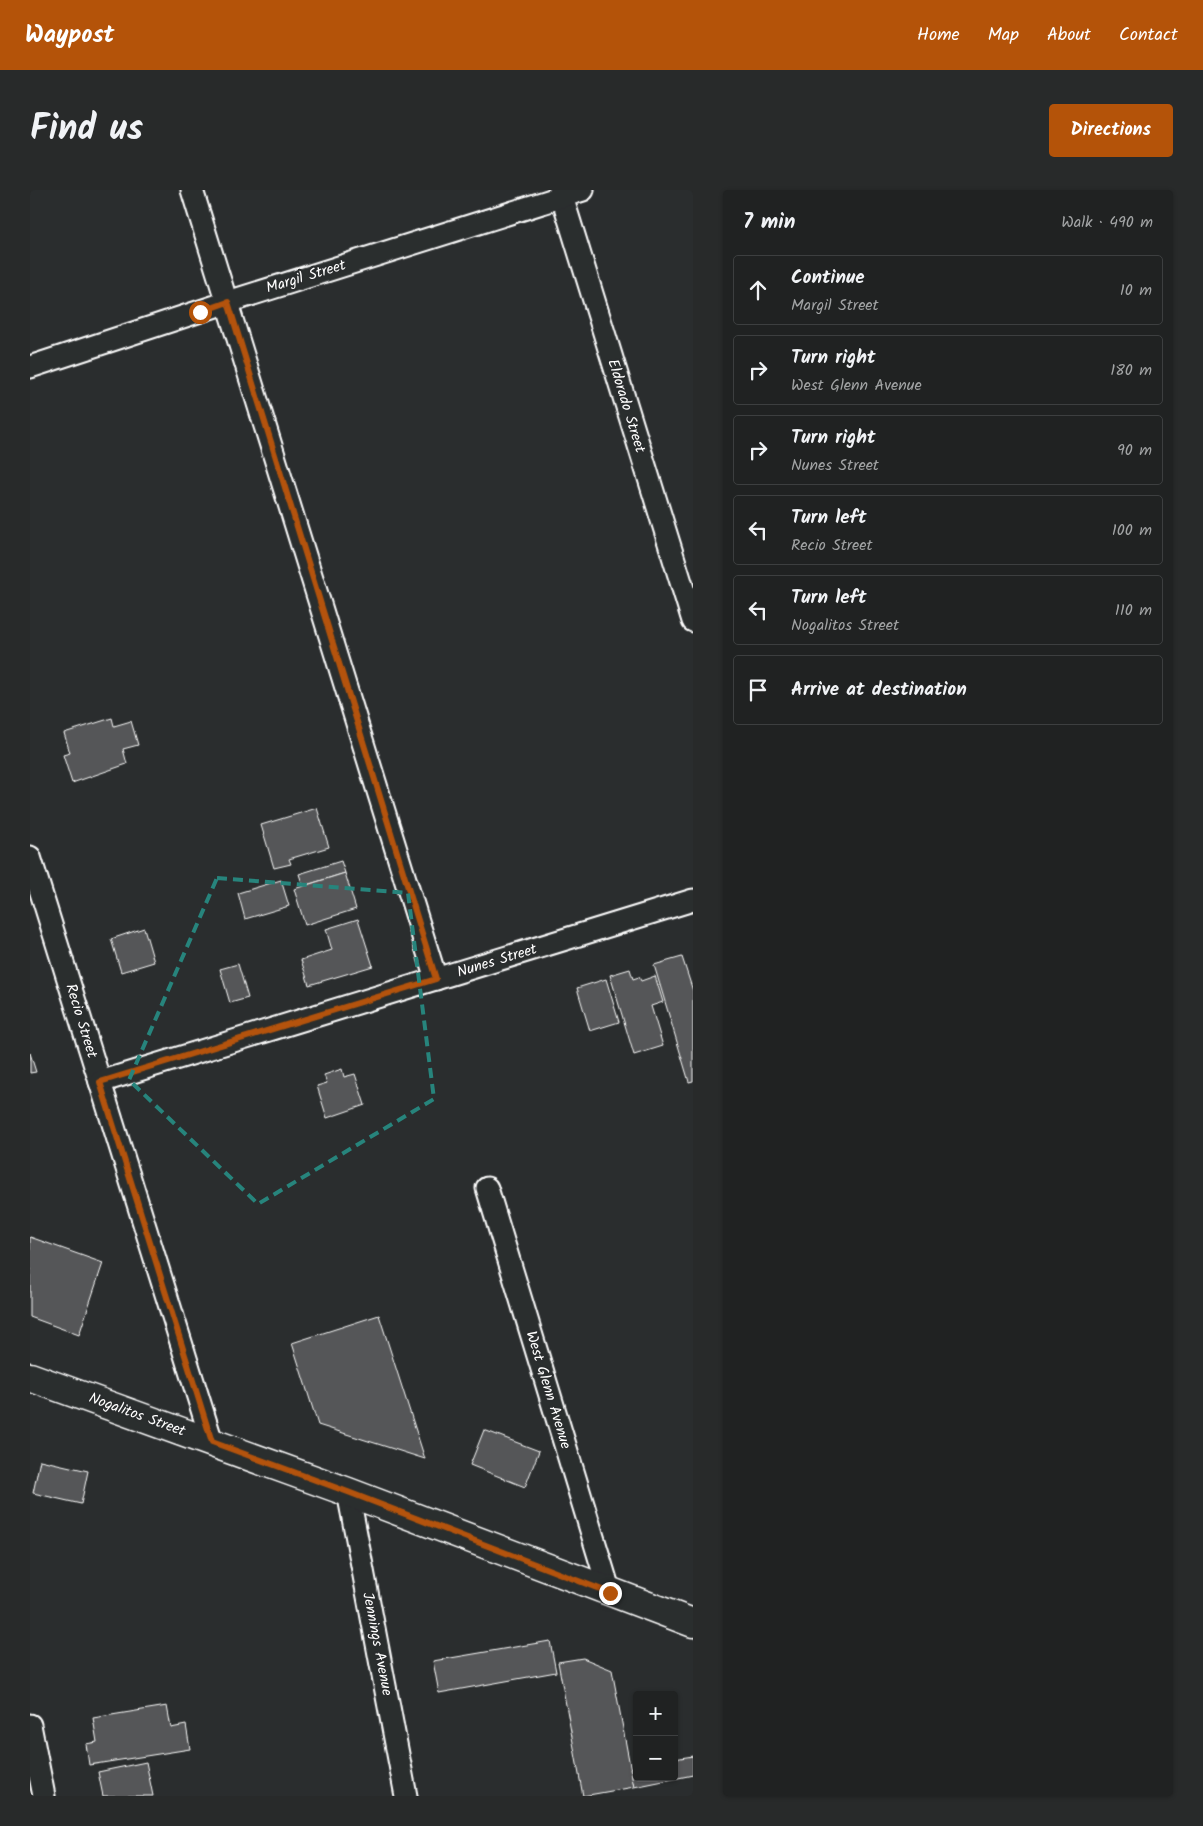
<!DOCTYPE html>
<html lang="en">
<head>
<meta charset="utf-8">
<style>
	:root { --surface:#202222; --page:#282a2a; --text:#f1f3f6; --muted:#a2a4a5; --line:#3d3f40; --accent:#b45309 }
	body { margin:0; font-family:Kalam,sans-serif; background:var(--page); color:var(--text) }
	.controls { position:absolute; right:15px; bottom:15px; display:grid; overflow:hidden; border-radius:5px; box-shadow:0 1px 4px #0004 }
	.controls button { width:45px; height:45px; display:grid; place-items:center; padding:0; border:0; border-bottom:1px solid var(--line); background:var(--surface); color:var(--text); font:25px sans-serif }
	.stop { position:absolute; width:15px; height:15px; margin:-11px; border:4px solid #b45309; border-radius:50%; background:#fff }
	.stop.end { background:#b45309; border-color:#fff; box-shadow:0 1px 5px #0008 }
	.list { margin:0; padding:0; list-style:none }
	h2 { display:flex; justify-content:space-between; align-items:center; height:65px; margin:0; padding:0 20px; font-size:21px }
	h2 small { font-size:16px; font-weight:400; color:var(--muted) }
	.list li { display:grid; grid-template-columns:32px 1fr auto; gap:15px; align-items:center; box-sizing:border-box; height:70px; margin:0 10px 10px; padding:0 10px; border:1px solid var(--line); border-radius:5px }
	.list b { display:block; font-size:19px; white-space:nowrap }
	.list p { margin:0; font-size:16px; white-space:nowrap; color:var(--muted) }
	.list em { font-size:16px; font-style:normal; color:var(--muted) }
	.icon { flex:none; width:28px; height:28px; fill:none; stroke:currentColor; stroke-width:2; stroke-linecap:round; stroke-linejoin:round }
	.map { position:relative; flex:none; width:663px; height:1606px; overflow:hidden; border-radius:5px }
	header { display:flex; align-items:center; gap:30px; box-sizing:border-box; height:70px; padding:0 25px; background:var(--accent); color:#fff }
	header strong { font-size:24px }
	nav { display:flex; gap:28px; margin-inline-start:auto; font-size:18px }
	.intro { display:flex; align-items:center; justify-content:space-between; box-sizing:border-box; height:120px; padding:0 30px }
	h1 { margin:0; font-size:35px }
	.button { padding:12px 22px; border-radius:5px; background:var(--accent); color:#fff; font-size:18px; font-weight:700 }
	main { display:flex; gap:30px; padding:0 30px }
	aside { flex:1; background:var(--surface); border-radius:5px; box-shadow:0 1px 4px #0004 }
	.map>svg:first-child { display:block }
	.building { fill:#555758; stroke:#fff }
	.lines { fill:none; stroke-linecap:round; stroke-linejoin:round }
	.street-casing { stroke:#fff; stroke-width:25 }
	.primary-casing { stroke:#fff; stroke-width:31 }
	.street { stroke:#2a2d2e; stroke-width:21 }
	.primary { stroke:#2a2d2e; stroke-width:28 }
	.route { stroke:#b45309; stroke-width:6 }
	.marked { fill:none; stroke:#27847c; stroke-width:4; stroke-dasharray:10 6; stroke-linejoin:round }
	.labels { text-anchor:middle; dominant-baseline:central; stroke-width:4; stroke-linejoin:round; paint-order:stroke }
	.street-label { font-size:15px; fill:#fff; stroke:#2a2d2e }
</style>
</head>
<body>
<header>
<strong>Waypost</strong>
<nav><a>Home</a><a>Map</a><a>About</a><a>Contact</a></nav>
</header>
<div class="intro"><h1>Find us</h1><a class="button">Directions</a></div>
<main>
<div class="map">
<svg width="663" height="1606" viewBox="0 0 663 1606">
	<rect width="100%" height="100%" fill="#2a2d2e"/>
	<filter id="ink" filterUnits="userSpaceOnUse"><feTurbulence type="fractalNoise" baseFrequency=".02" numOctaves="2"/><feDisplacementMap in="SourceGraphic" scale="10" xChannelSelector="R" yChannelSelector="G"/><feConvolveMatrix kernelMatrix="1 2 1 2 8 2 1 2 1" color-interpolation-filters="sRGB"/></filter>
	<g filter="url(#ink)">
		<g class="building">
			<path d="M82,528L84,536L101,531L108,555L93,559L97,574L42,593L33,565L40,563L34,543Z"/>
			<path d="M287,618L299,657L259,669L261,674L244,678L231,635Z"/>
			<path d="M311,671L315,683L273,696L269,684Z"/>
			<path d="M315,683L326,719L275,735L264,699Z"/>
			<path d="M251,690L259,716L215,729L208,703Z"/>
			<path d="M328,729L343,776L279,795L271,770L302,760L296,739Z"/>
			<path d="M114,738L124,772L91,782L81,749Z"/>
			<path d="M652,767L663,801V891L659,892L624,775Z"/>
			<path d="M208,774L218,808L200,813L190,779Z"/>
			<path d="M600,779L603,789L609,787L611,791L625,786L633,812L621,816L633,856L604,865L580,785Z"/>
			<path d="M576,789L589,832L560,841L547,798Z"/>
			<path d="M0,863L6,882L0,883Z"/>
			<path d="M312,879L314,887L325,884L335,915L297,928L287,896L297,893L294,885Z"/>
			<path d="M0,1047L73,1073L49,1145L0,1127Z"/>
			<path d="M349,1125L395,1269L288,1235L262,1153Z"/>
			<path d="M454,1240L509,1261L495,1297L440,1275Z"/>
			<path d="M10,1270L58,1281L51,1314L3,1303Z"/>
			<path d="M520,1451L526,1482L409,1503L403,1471Z"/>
			<path d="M553,1468L582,1480L604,1597L553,1606L528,1472Z"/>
			<path d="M137,1516L141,1538L156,1535L160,1559L59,1575L56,1554L67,1552L63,1528Z"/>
			<path d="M663,1566V1585L604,1597L600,1578L607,1577V1587H644V1569Z"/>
			<path d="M116,1572L123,1606H73L68,1582Z"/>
		</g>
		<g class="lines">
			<g class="street-casing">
				<g id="street">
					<path d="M162,0L406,789"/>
					<path d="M530,0L663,431"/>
					<path d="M0,177L198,112L553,0"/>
					<path d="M0,667L182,1252"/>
					<path d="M70,892L663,710"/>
					<path d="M457,998L580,1403"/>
					<path d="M318,1302L376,1606"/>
					<path d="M0,1535L14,1606"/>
				</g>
			</g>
			<g class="primary-casing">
				<path id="primary" d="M0,1187L318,1302L663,1433"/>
			</g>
			<use href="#street" class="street"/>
			<use href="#primary" class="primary"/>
		</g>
	</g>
	<g class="lines" filter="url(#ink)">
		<path class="route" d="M170,122L198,112L406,789L70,892L182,1252L318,1302L580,1403"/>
	</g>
	<path class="marked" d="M187,688L378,703L404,909L228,1014L99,890Z"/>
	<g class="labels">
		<g class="street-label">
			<text transform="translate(276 87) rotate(-17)">Margil Street</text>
			<text transform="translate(596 216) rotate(73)">Eldorado Street</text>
			<text transform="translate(467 771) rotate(-17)">Nunes Street</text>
			<text transform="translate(51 831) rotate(73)">Recio Street</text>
			<text transform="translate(518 1200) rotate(73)">West Glenn Avenue</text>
			<text transform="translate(107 1225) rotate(20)">Nogalitos Street</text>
			<text transform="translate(347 1454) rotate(79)">Jennings Avenue</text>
		</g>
	</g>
</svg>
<div class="controls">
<button>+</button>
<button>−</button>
</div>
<div class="stop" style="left:170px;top:122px"></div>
<div class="stop end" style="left:580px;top:1403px"></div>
</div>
<aside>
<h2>7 min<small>Walk · 490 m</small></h2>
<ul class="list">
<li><svg class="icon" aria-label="ahead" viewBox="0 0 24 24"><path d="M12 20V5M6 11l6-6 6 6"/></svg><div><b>Continue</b><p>Margil Street</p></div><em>10 m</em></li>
<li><svg class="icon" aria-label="right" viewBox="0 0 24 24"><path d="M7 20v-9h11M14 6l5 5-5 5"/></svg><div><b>Turn right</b><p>West Glenn Avenue</p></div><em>180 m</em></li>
<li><svg class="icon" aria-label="right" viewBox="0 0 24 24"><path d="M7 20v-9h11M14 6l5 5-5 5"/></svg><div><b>Turn right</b><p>Nunes Street</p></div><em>90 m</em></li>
<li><svg class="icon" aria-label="left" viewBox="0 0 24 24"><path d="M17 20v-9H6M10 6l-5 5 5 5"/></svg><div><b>Turn left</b><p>Recio Street</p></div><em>100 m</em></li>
<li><svg class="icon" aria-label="left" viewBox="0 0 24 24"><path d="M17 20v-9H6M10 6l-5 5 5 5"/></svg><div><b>Turn left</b><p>Nogalitos Street</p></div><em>110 m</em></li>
<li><svg class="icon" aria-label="arrive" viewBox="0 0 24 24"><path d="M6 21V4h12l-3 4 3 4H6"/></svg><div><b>Arrive at destination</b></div></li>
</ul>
</aside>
</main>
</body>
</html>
